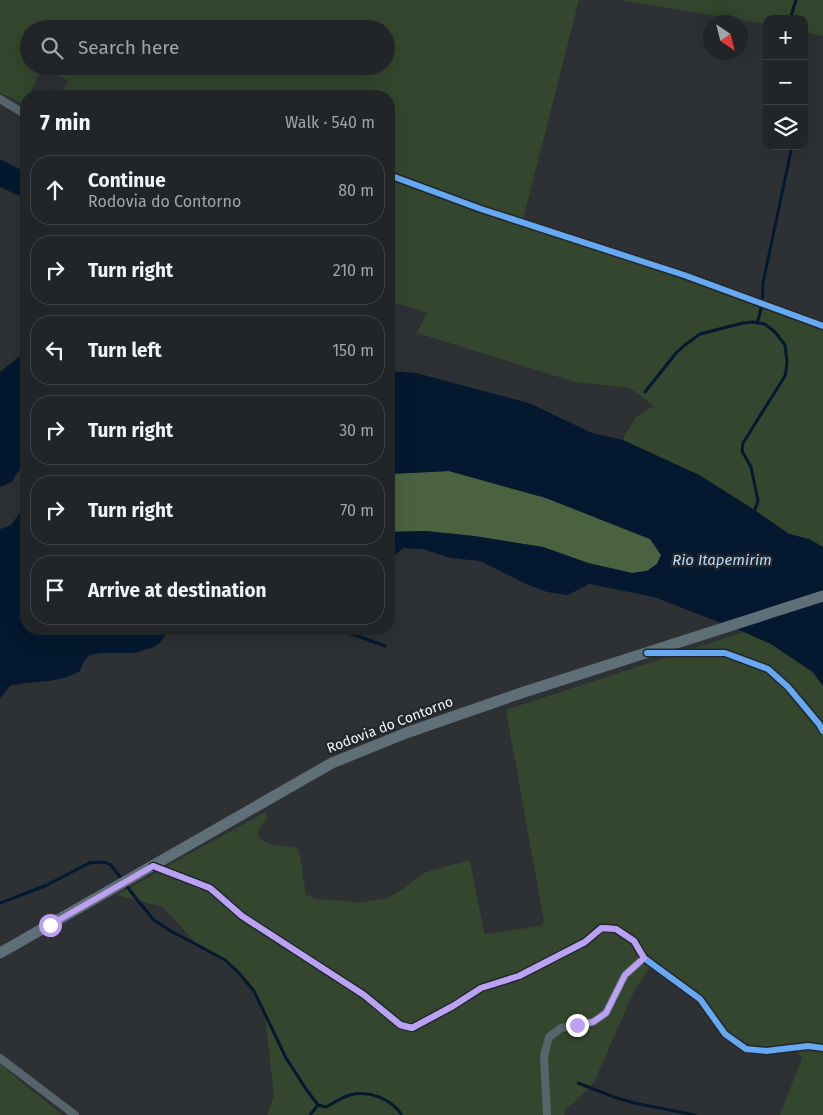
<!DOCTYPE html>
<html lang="en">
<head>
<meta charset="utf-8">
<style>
	:root { --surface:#222527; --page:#2e3133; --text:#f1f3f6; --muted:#a2a5a7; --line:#3f4244 }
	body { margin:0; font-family:"Fira Sans",sans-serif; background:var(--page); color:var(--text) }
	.controls { position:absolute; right:15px; top:15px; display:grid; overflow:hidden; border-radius:10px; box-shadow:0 5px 20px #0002 }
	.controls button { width:45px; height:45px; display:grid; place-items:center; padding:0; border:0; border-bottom:1px solid var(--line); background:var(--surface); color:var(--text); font:25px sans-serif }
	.compass { position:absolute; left:703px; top:15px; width:45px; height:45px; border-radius:50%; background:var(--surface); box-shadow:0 5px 20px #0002; rotate:145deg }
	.stop { position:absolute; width:15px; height:15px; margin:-11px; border:4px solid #bca0f2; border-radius:50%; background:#fff }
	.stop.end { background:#bca0f2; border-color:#fff; box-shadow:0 1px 5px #0008 }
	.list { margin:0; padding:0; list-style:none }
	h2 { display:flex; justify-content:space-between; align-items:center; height:65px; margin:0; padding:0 20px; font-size:21px }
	h2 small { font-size:16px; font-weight:400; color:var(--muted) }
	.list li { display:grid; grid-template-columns:32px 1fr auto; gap:15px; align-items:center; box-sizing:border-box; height:70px; margin:0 10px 10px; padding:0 10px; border:1px solid var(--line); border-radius:20px }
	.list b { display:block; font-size:19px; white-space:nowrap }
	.list p { margin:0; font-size:16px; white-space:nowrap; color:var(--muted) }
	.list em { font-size:16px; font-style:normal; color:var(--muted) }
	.icon { flex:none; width:28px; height:28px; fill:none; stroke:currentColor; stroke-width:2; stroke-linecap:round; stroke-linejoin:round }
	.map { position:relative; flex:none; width:823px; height:1115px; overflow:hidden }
	.search { position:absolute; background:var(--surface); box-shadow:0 5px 20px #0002; left:20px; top:20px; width:375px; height:55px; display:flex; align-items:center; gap:12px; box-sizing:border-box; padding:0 18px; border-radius:28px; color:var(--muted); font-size:19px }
	.panel { position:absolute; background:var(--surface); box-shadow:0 5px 20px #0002; left:20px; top:90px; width:375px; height:545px; border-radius:20px }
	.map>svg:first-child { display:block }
	.green { fill:#34462d; fill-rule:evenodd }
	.forest { fill:#4a623f }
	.water { fill:#04192f }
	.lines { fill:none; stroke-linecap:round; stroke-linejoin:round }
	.stream { stroke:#04192f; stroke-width:3 }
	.street { stroke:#57646b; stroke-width:8 }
	.secondary { stroke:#5e6f78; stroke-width:11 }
	.cycleway-casing { stroke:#22272c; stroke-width:9 }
	.cycleway { stroke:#66a8f1; stroke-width:6 }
	.route { stroke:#bca0f2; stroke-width:6 }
	.labels { text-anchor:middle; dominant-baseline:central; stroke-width:5; stroke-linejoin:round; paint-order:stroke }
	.street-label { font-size:14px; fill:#f0f3f7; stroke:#22272c }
	.water-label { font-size:15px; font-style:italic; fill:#b8dbfd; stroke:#22272c }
</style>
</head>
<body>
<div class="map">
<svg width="823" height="1115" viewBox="0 0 823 1115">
	<rect width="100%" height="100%" fill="#2e3134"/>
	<g class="green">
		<path d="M0,0H579L522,223L823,324V547L809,539L789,534L753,509L699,475L623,440L626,433L637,416L654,406L630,388L575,382L417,333L427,312L389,301V96H60L68,81L44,66L28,96H26V100L24,104L0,93ZM29,29H386V66H29Z"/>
		<path d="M620,0H823V36L804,32V19H767V24Z"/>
		<path d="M744,632L771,644L813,673L823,686V1115H780L802,1058L794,1048H749L725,1029L696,996L649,968L635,989L594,1082L589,1089L564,1111L565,1115H267L274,1096L265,1016L250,983L230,966L195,942L163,907L117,895L209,843L266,812L267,819C265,822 261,826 259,829C252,847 289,845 298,848C301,858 302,867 303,878C304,884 306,888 305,894L315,899L347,901L358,903L388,898L403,889L422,874L436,869L467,861L470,862L484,932L485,934L541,926L544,922L506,710Z"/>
		<path d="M0,1063L21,1082L63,1115H0Z"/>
	</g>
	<path class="forest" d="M449,471L546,498L650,539L661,555L657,564L647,571L632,573L588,563L543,547L474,536L425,531L389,532V474Z"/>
	<g class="water">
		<path d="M0,159L19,169L26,170V199L0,187Z"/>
		<path d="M26,351V463L17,473L12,482L0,487V372Z"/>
		<path d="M389,371L416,373L529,403L592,433L623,440L699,475L753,509L789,534L809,539L823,547V686L813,672L771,644L744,632L654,597L589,584L568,595L547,592L526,584L480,561L451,558L422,549L403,548L392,558H389V532L425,531L474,536L543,547L588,563L632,573L647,571L657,564L661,555L650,539L546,498L449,471L389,474Z"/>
		<path d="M26,504V629H171L161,637L153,647L135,653H100L90,655L84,661L80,671L68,677L49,681L25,683L10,686L0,698V528L1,529L11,525Z"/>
	</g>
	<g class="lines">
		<g class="stream">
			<path d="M790,19L796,0"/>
			<path d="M757,323C762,310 763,297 763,283L792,146"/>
			<path d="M645,392L676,353L685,345L700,334L743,323L752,322L765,324L775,332L785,345L787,362L786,370L785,376L743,443L742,451L751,467L758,501L754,512"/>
			<path d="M312,629L340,631L358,636L385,646"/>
			<path d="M150,647L158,643L168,629"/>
			<path d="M0,903L47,885L89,863L101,862L107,863L111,865L138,901L154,920L172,932L190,941L225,960L238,972L254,991L286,1058L306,1089L318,1105L326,1107C334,1103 342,1097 350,1095C370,1090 391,1099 402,1115"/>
			<path d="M578,1083L614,1097L634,1103L695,1115"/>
			<path d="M310,1115L318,1105"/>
		</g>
		<g class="street">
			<path d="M0,99L26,115"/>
			<path d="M389,175L481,209L684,275L823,326"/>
			<path d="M654,653H725L768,669L788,687L819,724L823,731"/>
			<path d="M153,866L210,888L242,916L364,995L401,1025L412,1028L453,1006L481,988L519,976L585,942L601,928L616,929L634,941L644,958L700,999L725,1034L746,1049L766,1051L808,1046L823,1048"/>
			<path d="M0,1058L75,1115"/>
			<path d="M547,1115L544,1056L549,1037L561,1028L593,1022L606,1013L625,975L644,958"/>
		</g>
		<path class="secondary" d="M0,953L332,763L406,733L521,693L823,596"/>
		<g class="cycleway-casing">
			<g id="cycleway">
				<path d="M389,175L481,209L684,275L823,326"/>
				<path d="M647,653H725L768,669L788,687L819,724L823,731"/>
				<path d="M153,866L210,888L242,916L364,995L401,1025L412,1028L453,1006L481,988L519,976L585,942L601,928L616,929L634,941L644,958L700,999L725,1034L746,1049L766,1051L808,1046L823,1048"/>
			</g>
		</g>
		<use href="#cycleway" class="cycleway"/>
	</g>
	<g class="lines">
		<path class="route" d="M50,925L153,866L210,888L242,916L364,995L400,1025L412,1028L453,1006L481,988L519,976L585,942L602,928L616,929L634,941L644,958L625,975L606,1013L593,1022L577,1025"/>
	</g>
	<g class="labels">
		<g class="street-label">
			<text transform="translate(390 725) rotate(-21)">Rodovia do Contorno</text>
		</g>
		<g class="water-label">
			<text x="722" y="560">Rio Itapemirim</text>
		</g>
	</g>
</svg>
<div class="controls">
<button>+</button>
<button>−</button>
<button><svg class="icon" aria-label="layers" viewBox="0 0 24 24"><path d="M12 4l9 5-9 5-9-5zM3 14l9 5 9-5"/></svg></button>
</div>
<svg class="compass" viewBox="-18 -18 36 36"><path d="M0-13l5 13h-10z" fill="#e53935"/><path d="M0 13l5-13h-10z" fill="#a2a5a7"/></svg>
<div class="stop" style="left:50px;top:925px"></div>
<div class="stop end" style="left:577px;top:1025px"></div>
<div class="search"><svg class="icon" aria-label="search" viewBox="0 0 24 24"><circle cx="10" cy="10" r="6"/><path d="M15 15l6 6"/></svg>Search here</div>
<section class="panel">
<h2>7 min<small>Walk · 540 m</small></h2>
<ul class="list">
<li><svg class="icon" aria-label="ahead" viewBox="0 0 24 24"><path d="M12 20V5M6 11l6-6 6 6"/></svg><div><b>Continue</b><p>Rodovia do Contorno</p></div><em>80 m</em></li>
<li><svg class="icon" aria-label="right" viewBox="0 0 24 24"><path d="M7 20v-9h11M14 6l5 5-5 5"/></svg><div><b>Turn right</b></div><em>210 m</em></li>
<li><svg class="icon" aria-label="left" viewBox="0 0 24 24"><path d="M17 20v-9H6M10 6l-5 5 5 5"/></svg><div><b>Turn left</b></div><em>150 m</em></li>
<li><svg class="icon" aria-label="right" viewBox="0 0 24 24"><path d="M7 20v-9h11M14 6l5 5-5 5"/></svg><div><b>Turn right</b></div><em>30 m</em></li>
<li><svg class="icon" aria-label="right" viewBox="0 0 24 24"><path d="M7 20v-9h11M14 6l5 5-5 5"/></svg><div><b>Turn right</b></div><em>70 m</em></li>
<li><svg class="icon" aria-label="arrive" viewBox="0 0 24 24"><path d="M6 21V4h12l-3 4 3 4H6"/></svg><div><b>Arrive at destination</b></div></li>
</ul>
</section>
</div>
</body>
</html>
